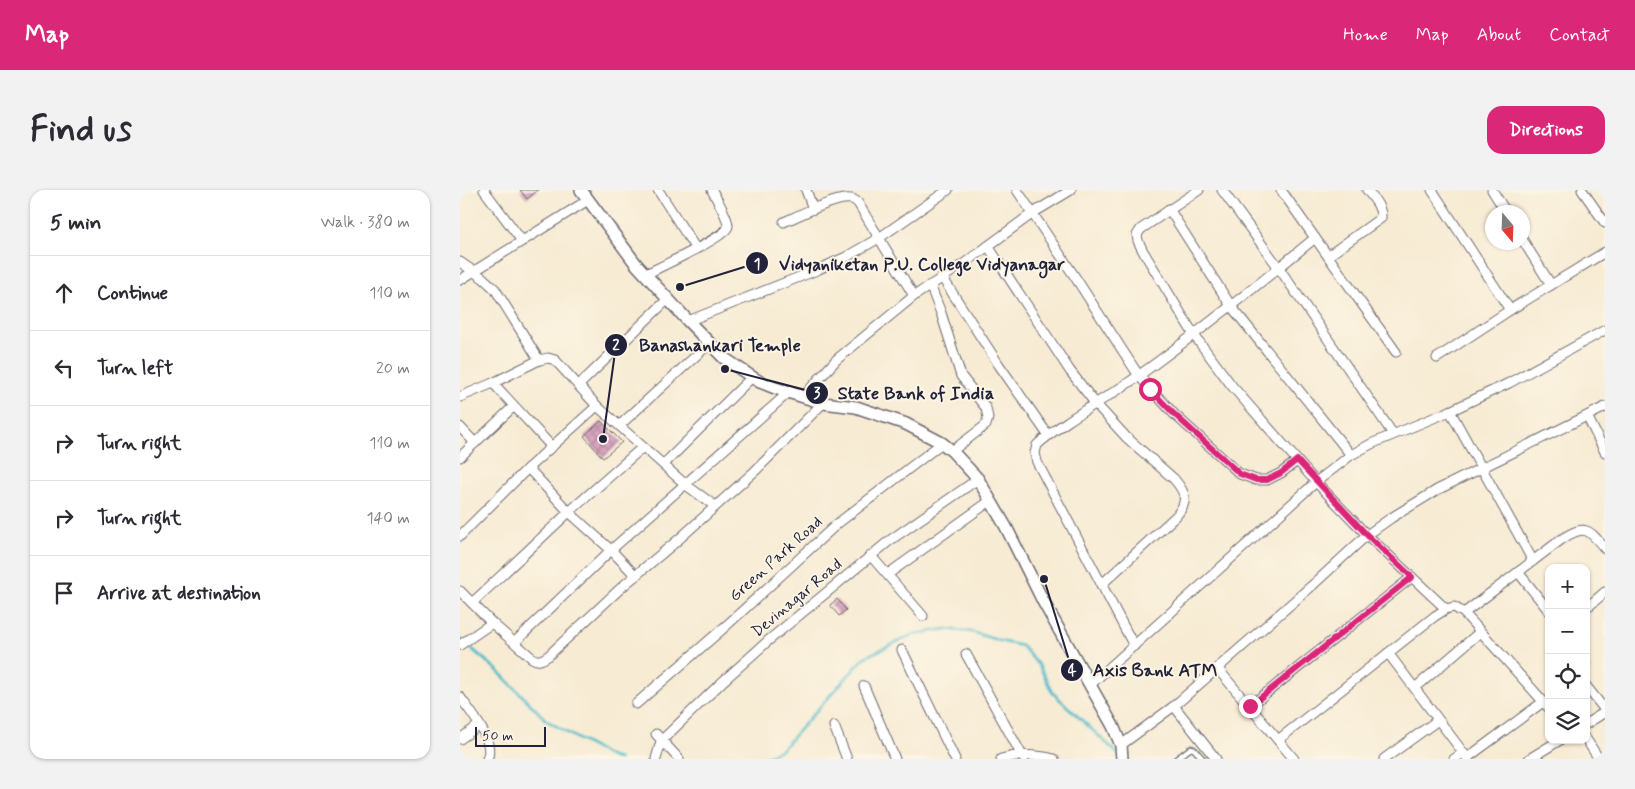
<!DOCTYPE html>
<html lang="en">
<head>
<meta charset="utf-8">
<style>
	:root { --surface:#fff; --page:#f2f2f3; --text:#2b2b33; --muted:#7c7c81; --line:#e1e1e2; --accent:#db2777 }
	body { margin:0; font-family:Mynerve,sans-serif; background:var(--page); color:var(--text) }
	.controls { position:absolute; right:15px; bottom:15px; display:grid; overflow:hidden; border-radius:10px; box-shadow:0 1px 4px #0004 }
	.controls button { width:45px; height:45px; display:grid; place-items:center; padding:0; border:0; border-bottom:1px solid var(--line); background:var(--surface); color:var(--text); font:25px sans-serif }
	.compass { position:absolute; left:1025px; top:15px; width:45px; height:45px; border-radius:50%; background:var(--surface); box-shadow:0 1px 4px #0004; rotate:161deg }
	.scale { position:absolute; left:15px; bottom:12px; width:71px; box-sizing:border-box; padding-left:5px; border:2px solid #22223b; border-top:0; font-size:14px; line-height:18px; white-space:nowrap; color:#22223b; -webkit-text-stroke:4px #fcf5e5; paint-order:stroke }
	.stop { position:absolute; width:15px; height:15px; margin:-11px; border:4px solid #db2777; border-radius:50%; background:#fff }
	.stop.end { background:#db2777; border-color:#fff; box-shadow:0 1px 5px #0008 }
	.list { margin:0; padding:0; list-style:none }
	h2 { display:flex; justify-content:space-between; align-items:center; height:65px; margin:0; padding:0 20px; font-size:21px }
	h2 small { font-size:16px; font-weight:400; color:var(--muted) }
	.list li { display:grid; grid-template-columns:32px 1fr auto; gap:15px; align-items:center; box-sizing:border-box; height:75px; padding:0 20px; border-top:1px solid var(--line) }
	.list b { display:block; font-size:19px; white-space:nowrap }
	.list em { font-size:16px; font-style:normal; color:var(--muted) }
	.icon { flex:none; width:28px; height:28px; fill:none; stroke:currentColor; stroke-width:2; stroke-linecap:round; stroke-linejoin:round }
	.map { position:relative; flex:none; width:1145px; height:569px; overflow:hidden; border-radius:15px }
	header { display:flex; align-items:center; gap:30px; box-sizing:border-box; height:70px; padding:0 25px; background:var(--accent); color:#fff }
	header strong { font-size:24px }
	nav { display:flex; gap:28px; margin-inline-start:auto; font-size:18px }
	.intro { display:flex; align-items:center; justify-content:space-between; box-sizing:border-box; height:120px; padding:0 30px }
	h1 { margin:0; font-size:35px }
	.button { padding:12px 22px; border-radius:15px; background:var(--accent); color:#fff; font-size:18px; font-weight:700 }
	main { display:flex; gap:30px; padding:0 30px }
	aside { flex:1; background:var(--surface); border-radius:15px; box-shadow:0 1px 4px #0004 }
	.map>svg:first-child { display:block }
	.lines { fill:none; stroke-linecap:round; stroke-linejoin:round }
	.stream { stroke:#4ebbca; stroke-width:3 }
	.building { fill:url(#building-cross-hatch) }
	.service-casing { stroke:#6d6870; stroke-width:7 }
	.minor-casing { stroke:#6d6870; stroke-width:11 }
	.tertiary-casing { stroke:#6d6870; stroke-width:14 }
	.service { stroke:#fff; stroke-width:4.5 }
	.minor { stroke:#fff; stroke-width:9 }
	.tertiary { stroke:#fff; stroke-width:11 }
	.route { stroke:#db2777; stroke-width:6 }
	.labels { text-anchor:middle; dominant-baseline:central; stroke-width:4; stroke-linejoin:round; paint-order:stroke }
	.street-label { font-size:16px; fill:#22223b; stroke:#fcf5e5 }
	.leader { fill:none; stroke:#22223b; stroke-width:2 }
	.callout-dot { fill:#22223b; stroke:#fcf5e5; stroke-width:2 }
	.mark-label { font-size:15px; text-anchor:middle; font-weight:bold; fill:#fff }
	.callout-label { font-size:18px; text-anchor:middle; font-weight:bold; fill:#22223b; stroke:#fcf5e5; stroke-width:4; stroke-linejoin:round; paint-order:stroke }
</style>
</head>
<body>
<header>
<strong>Map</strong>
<nav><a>Home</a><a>Map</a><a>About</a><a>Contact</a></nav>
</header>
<div class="intro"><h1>Find us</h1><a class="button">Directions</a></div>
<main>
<aside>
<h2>5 min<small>Walk · 380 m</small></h2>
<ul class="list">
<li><svg class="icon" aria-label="ahead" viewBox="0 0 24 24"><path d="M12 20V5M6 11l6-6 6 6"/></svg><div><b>Continue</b></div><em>110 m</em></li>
<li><svg class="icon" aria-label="left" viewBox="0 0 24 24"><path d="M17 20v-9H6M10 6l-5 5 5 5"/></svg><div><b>Turn left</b></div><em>20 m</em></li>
<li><svg class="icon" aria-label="right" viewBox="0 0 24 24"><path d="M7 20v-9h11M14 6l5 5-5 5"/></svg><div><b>Turn right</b></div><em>110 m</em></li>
<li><svg class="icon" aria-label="right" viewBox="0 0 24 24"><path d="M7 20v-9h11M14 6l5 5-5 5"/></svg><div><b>Turn right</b></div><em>140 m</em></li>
<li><svg class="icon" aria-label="arrive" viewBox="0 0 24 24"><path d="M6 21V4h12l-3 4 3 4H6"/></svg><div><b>Arrive at destination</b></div></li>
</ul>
</aside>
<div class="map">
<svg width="1145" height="569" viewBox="0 0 1145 569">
	<defs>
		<pattern id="building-cross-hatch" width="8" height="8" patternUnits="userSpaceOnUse" patternTransform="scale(1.25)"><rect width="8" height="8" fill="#d7a1be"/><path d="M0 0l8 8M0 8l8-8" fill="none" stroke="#ae839c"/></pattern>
	</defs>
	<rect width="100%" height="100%" fill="#fcf5e5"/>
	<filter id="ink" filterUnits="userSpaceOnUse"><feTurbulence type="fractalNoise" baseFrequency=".02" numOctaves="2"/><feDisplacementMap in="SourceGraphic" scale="10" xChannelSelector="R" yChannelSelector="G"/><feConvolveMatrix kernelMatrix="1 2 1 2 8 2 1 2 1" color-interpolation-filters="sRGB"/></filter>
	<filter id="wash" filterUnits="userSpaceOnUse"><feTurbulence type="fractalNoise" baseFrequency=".0096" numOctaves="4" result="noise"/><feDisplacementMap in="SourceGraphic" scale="20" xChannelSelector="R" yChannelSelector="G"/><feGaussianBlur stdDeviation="1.12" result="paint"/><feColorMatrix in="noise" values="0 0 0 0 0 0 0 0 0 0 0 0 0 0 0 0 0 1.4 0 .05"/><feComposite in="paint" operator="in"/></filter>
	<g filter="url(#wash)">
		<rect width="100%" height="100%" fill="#f7ebd3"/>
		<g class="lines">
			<g class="stream">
				<path d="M0,449L37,480L86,530L118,549L151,567L159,569"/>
				<path d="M301,569L322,559L405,467L452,445L486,439L512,442L540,451L562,456L580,477L593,503L659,565"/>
			</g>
		</g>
		<g id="blocks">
			<g class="building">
				<path d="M60,0H78L67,9Z"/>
				<path d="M141,231L162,252L143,268L124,246Z"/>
				<path d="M377,409L386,420L379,426L370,415Z"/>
			</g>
		</g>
	</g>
	<g filter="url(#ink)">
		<use href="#blocks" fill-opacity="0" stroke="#6d6870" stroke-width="1"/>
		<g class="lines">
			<g class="service-casing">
				<path id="service" d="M716,569L731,558L734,559L743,569"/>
			</g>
			<g class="minor-casing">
				<g id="minor">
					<path d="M24,0L62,51"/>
					<path d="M198,0L236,59"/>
					<path d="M346,0L353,19"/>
					<path d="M557,0L617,90L679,186L714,224L780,284L796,290H807L821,283L837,271"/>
					<path d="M739,0L681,39L677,45L678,51L683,61L734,145L772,196L856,292L907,345L986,419"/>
					<path d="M762,0L819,78L933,244"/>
					<path d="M821,0L936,162"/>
					<path d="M972,0L1050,120"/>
					<path d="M1032,0L1046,22"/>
					<path d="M1122,0L1145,33"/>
					<path d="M709,19L771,116L891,265"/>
					<path d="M324,32C337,26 378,6 391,9C393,9 396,11 398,13L454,106"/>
					<path d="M1062,49L1091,95"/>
					<path d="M528,56L610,181L635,213L666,247L714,289C726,303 729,311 716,326L641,395"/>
					<path d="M868,66L921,28C922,17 913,8 907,0"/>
					<path d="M0,72L23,88L35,99L79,170"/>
					<path d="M186,84C198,78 268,46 268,36C268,26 256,9 252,0"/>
					<path d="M482,87L539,175L588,245"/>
					<path d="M0,90L128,10"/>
					<path d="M470,95L481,123L501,186L526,218L528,228L526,235L492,261"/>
					<path d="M228,131L357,80L386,67L419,48L488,0"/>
					<path d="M977,168L1050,120L1145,62"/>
					<path d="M33,193L92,257"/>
					<path d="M119,195L208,109"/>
					<path d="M344,206L376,170L454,106L505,73L573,23L611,0"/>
					<path d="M0,207L33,193L79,170L88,168L95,170L137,216L226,295L255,316"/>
					<path d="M990,221L1073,371"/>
					<path d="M1127,226L1145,262"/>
					<path d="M160,235L250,153"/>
					<path d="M0,237L15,253"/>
					<path d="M0,267L54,216"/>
					<path d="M204,274L292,187"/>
					<path d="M68,278L109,322L151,360L176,386"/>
					<path d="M0,346L68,278L137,216"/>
					<path d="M411,366L463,426"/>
					<path d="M1058,382L1089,421"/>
					<path d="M428,384L530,311"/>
					<path d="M0,401L32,433L72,468C78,472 82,470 88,466L163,396L218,350L295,281L363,213"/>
					<path d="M12,413L109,322L183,257"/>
					<path d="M1130,415L1145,402"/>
					<path d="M1004,423L1102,349C1125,334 1129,339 1145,359"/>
					<path d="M55,452L151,360L328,203"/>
					<path d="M0,455L32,433"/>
					<path d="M674,456L577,272L575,263L577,255C608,227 647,209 681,184C740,141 798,95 855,48"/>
					<path d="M442,460L495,569"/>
					<path d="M928,463L1008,569"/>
					<path d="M506,464L564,569"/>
					<path d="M1126,474V475"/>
					<path d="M757,478L834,569"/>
					<path d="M630,495L856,292L891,265L911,254L990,221L1049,193L1145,140"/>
					<path d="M404,496L435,569"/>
					<path d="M1126,496L1145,520"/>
					<path d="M955,498L1020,442"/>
					<path d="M0,507C10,521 36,552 27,569"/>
					<path d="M176,514L267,435L377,334L482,253"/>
					<path d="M714,516L756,569"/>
					<path d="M790,516L952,387"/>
					<path d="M1126,534L1145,522"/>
					<path d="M374,536L387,569"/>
					<path d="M196,544L219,569"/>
					<path d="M0,549L18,536"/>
					<path d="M1126,549L1139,569"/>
					<path d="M818,550L975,426L986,419L994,417L1004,423L1089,518"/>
					<path d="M661,555L714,516L855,393L907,345L931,328L977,300L1145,217"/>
					<path d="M1007,568L1083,512"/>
					<path d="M196,569L201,551L261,493L309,450L429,351L518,289"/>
					<path d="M541,569C559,564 575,564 594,569"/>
					<path d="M924,569L978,530"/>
					<path d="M994,569L1003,563"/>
					<path d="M1069,569L1100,550"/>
				</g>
			</g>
			<g class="tertiary-casing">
				<path id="tertiary" d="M121,0L176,74L228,131L264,168L292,187L300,192L315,198L363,213L396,217L446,234L482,253L492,261L518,289L546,337L584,413L653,536L661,555L662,569"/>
			</g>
			<use href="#service" class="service"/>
			<use href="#minor" class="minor"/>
			<use href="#tertiary" class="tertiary"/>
		</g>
	</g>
	<g class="lines" filter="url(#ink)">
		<path class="route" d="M690,199L714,224L780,284L796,290H807L821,283L837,270L907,345L952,387L790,516"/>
	</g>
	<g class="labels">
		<g class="street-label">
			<text transform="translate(316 369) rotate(-42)">Green Park Road</text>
			<text transform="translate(337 408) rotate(-40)">Devinagar Road</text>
		</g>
	</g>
	<path class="leader" d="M220 97L297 73M143 249L156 155M265 179L357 203M584 389L612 480"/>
	<g class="callout-dot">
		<circle cx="220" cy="97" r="5"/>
		<circle cx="143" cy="249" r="5"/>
		<circle cx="265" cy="179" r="5"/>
		<circle cx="584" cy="389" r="5"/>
		<circle cx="297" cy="73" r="12"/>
		<circle cx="156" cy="155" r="12"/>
		<circle cx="357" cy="203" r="12"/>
		<circle cx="612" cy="480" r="12"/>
	</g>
	<g class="mark-label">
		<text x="297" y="79">1</text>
		<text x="156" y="160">2</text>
		<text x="357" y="208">3</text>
		<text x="612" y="485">4</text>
	</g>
	<g class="callout-label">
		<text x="462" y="80">Vidyaniketan P.U. College Vidyanagar</text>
		<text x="260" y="161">Banashankari Temple</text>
		<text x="456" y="209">State Bank of India</text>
		<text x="695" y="486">Axis Bank ATM</text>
	</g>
</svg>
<div class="controls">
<button>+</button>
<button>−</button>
<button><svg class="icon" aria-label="locate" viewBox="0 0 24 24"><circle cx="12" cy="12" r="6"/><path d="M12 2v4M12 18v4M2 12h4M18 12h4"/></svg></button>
<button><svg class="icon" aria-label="layers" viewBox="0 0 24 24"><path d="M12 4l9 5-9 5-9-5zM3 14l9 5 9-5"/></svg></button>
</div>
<svg class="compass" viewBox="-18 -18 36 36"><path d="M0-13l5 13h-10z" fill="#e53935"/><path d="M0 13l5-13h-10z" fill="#7c7c81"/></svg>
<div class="scale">50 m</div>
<div class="stop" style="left:690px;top:199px"></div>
<div class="stop end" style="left:790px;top:516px"></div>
</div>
</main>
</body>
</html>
